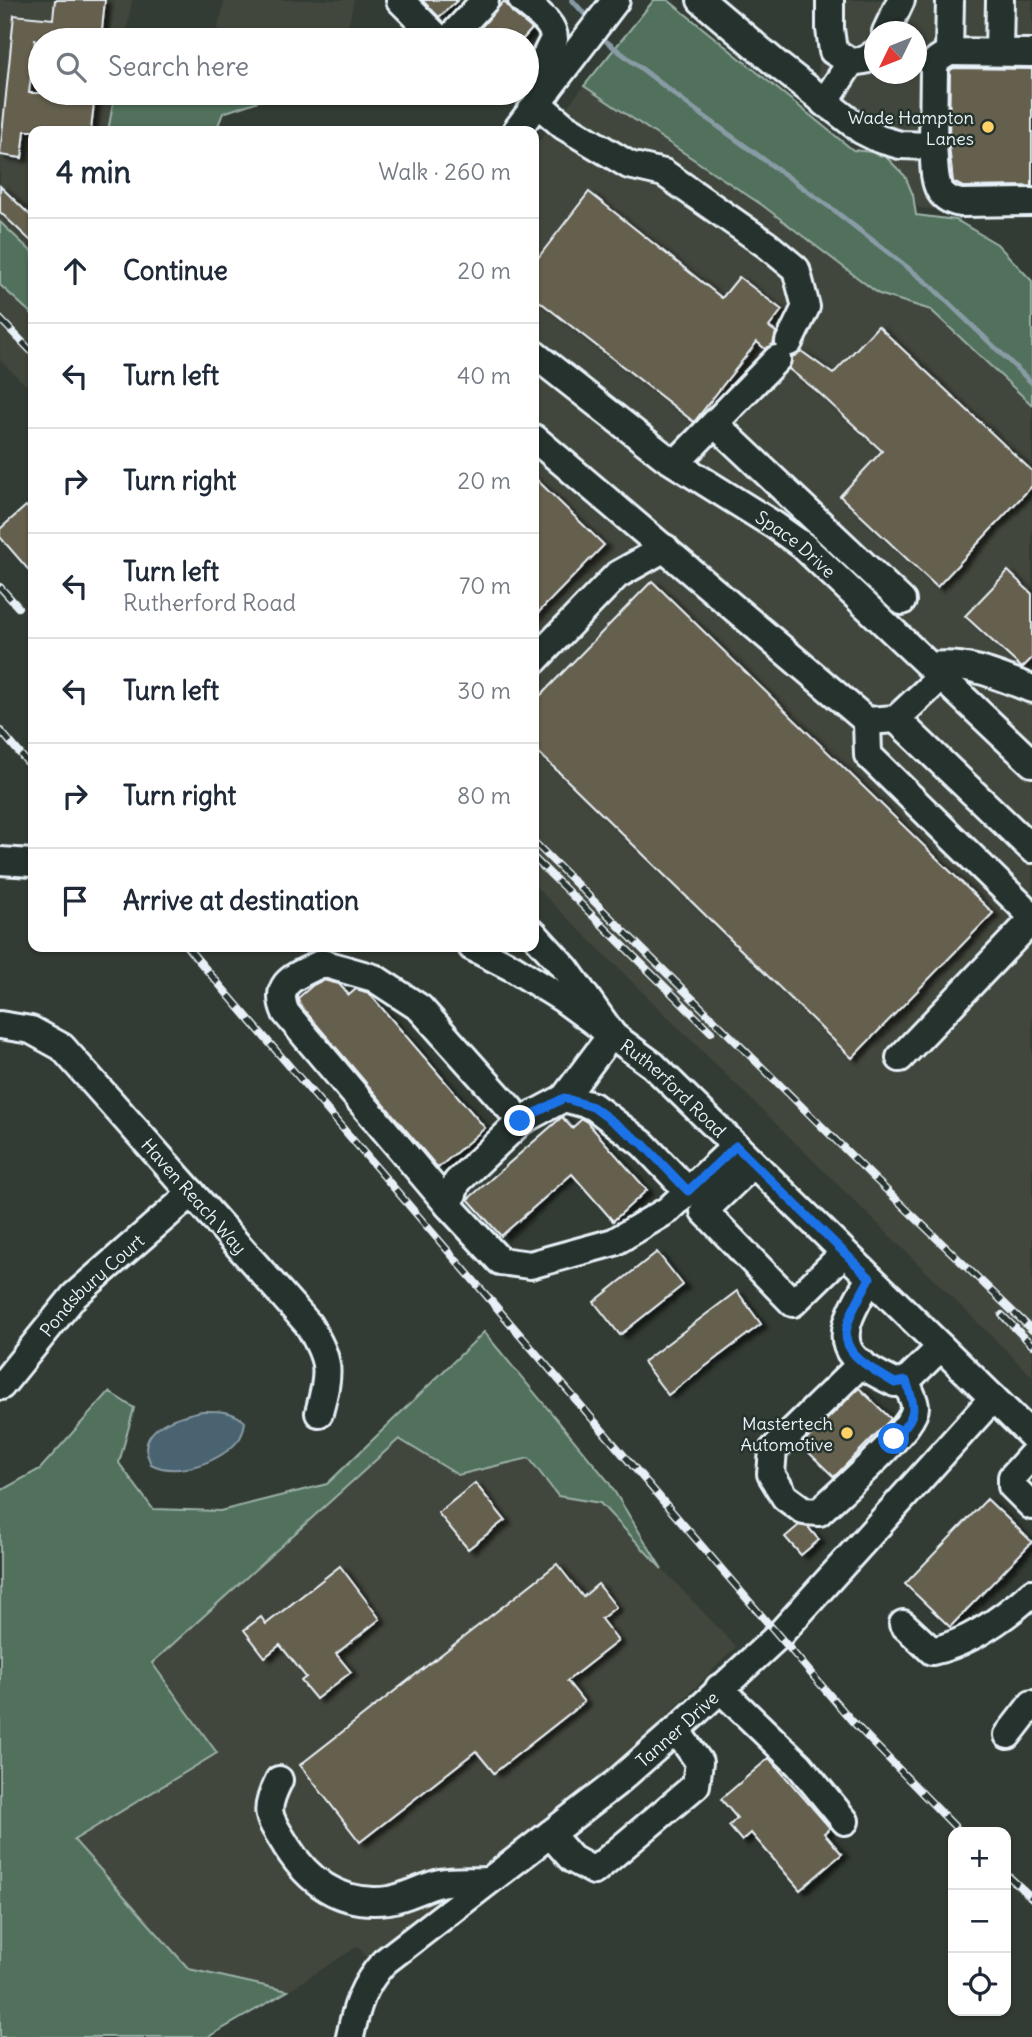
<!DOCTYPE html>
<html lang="en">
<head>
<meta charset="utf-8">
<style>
	:root { --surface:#fff; --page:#f6f6f7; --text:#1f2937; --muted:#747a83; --line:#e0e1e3 }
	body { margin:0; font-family:Delius,sans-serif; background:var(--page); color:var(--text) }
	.controls { position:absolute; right:21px; bottom:21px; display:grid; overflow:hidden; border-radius:14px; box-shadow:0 2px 5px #0004 }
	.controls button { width:63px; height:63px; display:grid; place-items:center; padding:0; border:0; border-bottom:2px solid var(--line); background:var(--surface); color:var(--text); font:35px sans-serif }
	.compass { position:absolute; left:864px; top:21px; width:63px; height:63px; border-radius:50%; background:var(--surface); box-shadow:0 2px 5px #0004; rotate:227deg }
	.stop { position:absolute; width:21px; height:21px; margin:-16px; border:5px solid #1a73e8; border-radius:50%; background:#fff }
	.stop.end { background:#1a73e8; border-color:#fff; box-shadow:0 2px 7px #0008 }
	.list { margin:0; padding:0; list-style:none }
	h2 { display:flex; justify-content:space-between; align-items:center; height:91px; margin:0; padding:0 28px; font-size:30px }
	h2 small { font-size:23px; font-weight:400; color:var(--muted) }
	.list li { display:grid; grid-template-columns:46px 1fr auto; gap:21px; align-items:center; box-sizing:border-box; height:105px; padding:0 28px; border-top:2px solid var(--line) }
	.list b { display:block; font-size:26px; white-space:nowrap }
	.list p { margin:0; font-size:23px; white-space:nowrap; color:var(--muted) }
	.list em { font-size:23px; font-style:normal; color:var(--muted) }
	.icon { flex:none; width:38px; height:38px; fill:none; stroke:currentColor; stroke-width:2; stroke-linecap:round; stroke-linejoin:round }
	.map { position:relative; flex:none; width:1032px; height:2037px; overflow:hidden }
	.search { position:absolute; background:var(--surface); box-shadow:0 2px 5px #0004; left:28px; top:28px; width:511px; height:77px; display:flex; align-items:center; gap:18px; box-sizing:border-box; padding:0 24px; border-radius:38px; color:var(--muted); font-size:26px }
	.panel { position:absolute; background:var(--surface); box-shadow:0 2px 5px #0004; left:28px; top:126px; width:511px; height:826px; border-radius:14px }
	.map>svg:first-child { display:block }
	.built { fill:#42463c; fill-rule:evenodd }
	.green { fill:#51715b; stroke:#9cb1aa; stroke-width:2 }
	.water { fill:#4a636f; stroke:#899ca6; stroke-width:2 }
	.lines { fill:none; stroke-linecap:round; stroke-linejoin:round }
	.stream { stroke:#899ca6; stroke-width:5 }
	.building { fill:#655e4e; stroke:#e8f1f8; stroke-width:2; filter:url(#shadow) }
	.minor-casing { stroke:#e8f1f8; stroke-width:32 }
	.minor { stroke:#26332d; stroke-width:26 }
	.rail-casing { stroke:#e8f1f8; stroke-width:8 }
	.rail { stroke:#26332d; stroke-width:5; stroke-dasharray:16; stroke-linecap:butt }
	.route { stroke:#1a73e8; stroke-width:9 }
	.poi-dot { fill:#ffd166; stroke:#26332d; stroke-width:2.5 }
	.labels { text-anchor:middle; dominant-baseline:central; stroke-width:5; stroke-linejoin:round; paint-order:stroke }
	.poi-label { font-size:18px; fill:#e8f1f8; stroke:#26332d; text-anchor:end }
	.street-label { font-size:18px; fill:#e8f1f8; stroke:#26332d }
</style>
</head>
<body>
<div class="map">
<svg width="1032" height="2037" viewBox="0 0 1032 2037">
	<defs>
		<filter id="shadow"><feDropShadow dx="6" dy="3.5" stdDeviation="2" flood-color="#0009"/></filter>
	</defs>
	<rect width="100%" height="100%" fill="#333c34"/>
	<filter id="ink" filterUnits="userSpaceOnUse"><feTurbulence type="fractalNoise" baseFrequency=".0143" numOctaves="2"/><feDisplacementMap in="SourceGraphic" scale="14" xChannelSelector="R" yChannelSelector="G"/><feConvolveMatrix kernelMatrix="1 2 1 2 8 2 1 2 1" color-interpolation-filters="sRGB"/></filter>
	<g filter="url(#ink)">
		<g class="built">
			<path d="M0,0H132L125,40H40V93H115L108,131H33V253L0,222Z"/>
			<path d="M225,0H354L345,40H215Z"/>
			<path d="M821,0H1032V215L919,208L818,84ZM874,32H916V74H874Z"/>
			<path d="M584,86L762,205L879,294L931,310L1032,405V1376L534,885V147Z"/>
			<path d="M0,285L33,315V392L0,360Z"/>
			<path d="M399,1439L458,1475L529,1458L558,1496L600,1503L736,1647L622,1760L366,1957L358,1946L288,1991L189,1969L74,1839L217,1753L151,1664Z"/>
		</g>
		<g class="green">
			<path d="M654,0H668L853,150L882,153L905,176L913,195L916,215L956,220L997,244L1032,281V405L931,310L879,294L762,205L584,86Z"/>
			<path d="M126,33L219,40H125Z"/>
			<path d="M115,93H282L223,113L216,131H108Z"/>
			<path d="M0,222L33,253V315L0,285Z"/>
			<path d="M484,1332L608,1481L662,1569L600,1503L558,1496L529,1458L458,1475L399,1439L152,1663L217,1753L74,1840L189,1969L288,1991L208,2037H0V1491L40,1469L109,1392L134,1408L119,1463L153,1509L220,1511L327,1484Z"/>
		</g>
		<path class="water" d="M202,1411C218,1411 232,1410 245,1422C244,1428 243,1433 240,1438C224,1461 177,1478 151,1464C149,1459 146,1453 146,1448C148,1423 183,1415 202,1411Z"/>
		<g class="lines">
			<g class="stream">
				<path d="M572,0L589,19"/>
				<path d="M607,42L694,109L831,208L930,285L1032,383"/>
			</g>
		</g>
		<g class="building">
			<path d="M55,0H105L101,40H35L29,93H95L91,131H25L22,158L0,155L14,15L53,19Z"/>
			<path d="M422,0H458L439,17Z"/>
			<path d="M504,1L512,12L532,29L522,40H470Z"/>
			<path d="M954,68L1032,69V186L963,187L953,182L949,145L950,70Z"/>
			<path d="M0,186L33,218V243L0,212Z"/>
			<path d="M589,192L722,298L739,277L782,310L769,327L776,332L773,344L765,349L757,342L694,422L534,297V263Z"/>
			<path d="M878,326L1032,471V486L937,587L840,496L882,451L817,391L789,369L792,357L801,351L833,374Z"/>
			<path d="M534,477L604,545L534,617Z"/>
			<path d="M26,506L33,515V575L0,537V529Z"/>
			<path d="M1008,571L1032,594V658L1022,668L965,616Z"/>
			<path d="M652,581L993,913L852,1058L534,748V702Z"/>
			<path d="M323,980L339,984L349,995L356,989L369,993L485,1128L438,1168L300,1005L298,998L313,985Z"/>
			<path d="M562,1117L572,1128L582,1119L586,1121L647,1190L613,1221L572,1174L501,1236L468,1199Z"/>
			<path d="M657,1252L683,1285L620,1335L594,1302Z"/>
			<path d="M737,1291L761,1324L668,1395L643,1362Z"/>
			<path d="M859,1388L891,1419L834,1477L801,1445Z"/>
			<path d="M475,1483L505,1520L468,1549L438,1513Z"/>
			<path d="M987,1499L1032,1542L950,1627L905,1584Z"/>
			<path d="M799,1525L808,1527L819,1540L801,1555L785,1537Z"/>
			<path d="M557,1564L583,1597L598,1584L616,1607L601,1619L618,1641L567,1681L584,1702L494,1773L476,1751L360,1842L300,1765Z"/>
			<path d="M340,1566L380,1619L336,1654L351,1672L316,1699L301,1681L306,1677L280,1645L265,1657L244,1630L261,1617L266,1624Z"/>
			<path d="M769,1758L830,1828L824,1833L842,1854L800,1890L751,1833L742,1841L729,1826L737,1818L721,1799Z"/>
		</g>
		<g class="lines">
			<g class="minor-casing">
				<g id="minor">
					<path d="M400,0L440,40"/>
					<path d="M522,0C533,10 554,22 554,39L534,79L547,91"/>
					<path d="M701,0L779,66L861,130L879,139L900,145L933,146L934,67L937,60L949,52"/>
					<path d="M830,0V29L833,51L851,62L865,60L874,54"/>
					<path d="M950,0L949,52L1032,53"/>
					<path d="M886,32L901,0"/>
					<path d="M448,40L485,0"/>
					<path d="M999,52L1000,0"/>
					<path d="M537,103L564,126L629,165L664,173L767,245L796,269L806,307L789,342"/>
					<path d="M824,103L851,62"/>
					<path d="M516,131L616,0"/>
					<path d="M933,146C936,172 930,198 961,203L1032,202"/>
					<path id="s1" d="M534,354L665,457L774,525L802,545L1032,763"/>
					<path d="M715,424L902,601"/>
					<path d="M534,438L867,721L896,719L941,677"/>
					<path d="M676,463L777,359"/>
					<path d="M534,661L617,575L665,548"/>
					<path d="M930,666C970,662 996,675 1032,689"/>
					<path d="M896,719L1032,849"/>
					<path d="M867,721L868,755L1032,916"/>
					<path d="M0,861L33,863"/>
					<path d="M534,934L566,969L612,1034L564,1098L593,1106L643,1144L688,1191"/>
					<path id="s2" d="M472,947L513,968L563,999L653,1065L1032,1436"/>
					<path id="s3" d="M0,1025L31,1030L62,1047L308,1324C331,1362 330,1370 319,1413"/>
					<path d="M900,1058L1032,920"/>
					<path d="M521,1121L457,1182L449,1206L500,1261L530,1265L614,1242L668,1210L736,1146"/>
					<path d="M753,1164L704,1211L793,1303L844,1253"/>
					<path d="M449,1206L286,1013C272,981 297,976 322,963L374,978L420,1008L521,1121L564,1098"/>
					<path d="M870,1278C859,1299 833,1333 853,1356C863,1368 881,1376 895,1383L906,1381L941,1347"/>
					<path d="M862,1363L773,1450L771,1474L785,1497L804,1511L819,1512C837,1495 915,1428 915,1407C915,1399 908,1389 906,1381"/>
					<path id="s4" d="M1,1386L74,1296L192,1193"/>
					<path d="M1032,1455L1012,1477V1486L1032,1506"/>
					<path d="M903,1624L932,1651C970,1643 1004,1618 1032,1593"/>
					<path d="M719,1688L799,1765L845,1821"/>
					<path d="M1008,1735L1032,1704"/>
					<path d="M279,1780C262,1814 269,1817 287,1847C311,1885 344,1906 389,1900C407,1897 423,1887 440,1883C455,1880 473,1882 488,1881"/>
					<path d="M550,1834L572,1859L594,1871L696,1785L699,1762L676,1730"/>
					<path id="s5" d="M350,2037C356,2007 363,1985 384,1962L616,1783L683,1724L779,1635L993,1398"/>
				</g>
			</g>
			<use href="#minor" class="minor"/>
			<g class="rail-casing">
				<g id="rail">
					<path d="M0,319L33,353"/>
					<path d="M0,587L18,607"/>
					<path d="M0,730L33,769"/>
					<path d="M534,842L874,1178L1032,1330"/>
					<path d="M534,858L711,1032"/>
					<path d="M187,947L852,1721L960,1832"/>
					<path d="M1002,1315L1032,1345"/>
					<path d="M1006,1874L1032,1898"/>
				</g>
			</g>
			<use href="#rail" class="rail"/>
		</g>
	</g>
	<g class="lines" filter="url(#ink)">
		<path class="route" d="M520,1121L564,1098L593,1107L643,1144L688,1191L736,1146L870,1278C837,1338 832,1347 895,1383L906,1381C917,1412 916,1415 894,1439"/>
	</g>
	<g class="poi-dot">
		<circle cx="988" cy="127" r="7"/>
		<circle cx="847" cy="1433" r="7"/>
	</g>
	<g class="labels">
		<g class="poi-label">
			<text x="974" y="117">Wade Hampton<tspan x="974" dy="21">Lanes</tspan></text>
			<text x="833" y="1423">Mastertech<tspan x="833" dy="21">Automotive</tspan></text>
		</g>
		<g class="street-label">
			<text stroke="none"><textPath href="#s1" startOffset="324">Space Drive</textPath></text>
			<text stroke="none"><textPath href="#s2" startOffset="247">Rutherford Road</textPath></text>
			<text stroke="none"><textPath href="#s3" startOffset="266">Haven Reach Way</textPath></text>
			<text stroke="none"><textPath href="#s4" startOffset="136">Pondsbury Court</textPath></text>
			<text stroke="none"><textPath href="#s5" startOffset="458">Tanner Drive</textPath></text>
		</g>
	</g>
</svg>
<div class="controls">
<button>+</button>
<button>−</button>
<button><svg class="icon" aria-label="locate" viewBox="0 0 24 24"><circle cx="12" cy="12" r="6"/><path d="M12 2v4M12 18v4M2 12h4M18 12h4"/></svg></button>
</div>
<svg class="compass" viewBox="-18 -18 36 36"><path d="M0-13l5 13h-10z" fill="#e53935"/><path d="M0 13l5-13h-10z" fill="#747a83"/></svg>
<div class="stop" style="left:894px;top:1439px"></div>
<div class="stop end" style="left:520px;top:1121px"></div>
<div class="search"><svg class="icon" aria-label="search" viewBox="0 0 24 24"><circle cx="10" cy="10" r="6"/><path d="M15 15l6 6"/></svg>Search here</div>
<section class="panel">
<h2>4 min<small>Walk · 260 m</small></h2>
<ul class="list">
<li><svg class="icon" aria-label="ahead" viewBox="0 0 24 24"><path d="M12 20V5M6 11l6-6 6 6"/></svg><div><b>Continue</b></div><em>20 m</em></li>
<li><svg class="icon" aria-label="left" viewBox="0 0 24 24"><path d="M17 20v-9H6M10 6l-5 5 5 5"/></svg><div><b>Turn left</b></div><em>40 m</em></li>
<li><svg class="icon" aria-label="right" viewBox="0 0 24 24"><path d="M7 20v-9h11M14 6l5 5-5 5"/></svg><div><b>Turn right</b></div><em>20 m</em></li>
<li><svg class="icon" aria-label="left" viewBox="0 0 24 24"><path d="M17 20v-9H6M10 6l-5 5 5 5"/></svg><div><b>Turn left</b><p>Rutherford Road</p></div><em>70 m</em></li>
<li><svg class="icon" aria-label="left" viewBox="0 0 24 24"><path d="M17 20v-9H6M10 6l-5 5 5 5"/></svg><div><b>Turn left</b></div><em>30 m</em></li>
<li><svg class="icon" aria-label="right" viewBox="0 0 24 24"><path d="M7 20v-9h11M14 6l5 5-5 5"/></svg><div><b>Turn right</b></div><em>80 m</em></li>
<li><svg class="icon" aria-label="arrive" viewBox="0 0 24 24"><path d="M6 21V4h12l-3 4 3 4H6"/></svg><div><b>Arrive at destination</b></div></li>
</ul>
</section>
</div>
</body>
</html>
